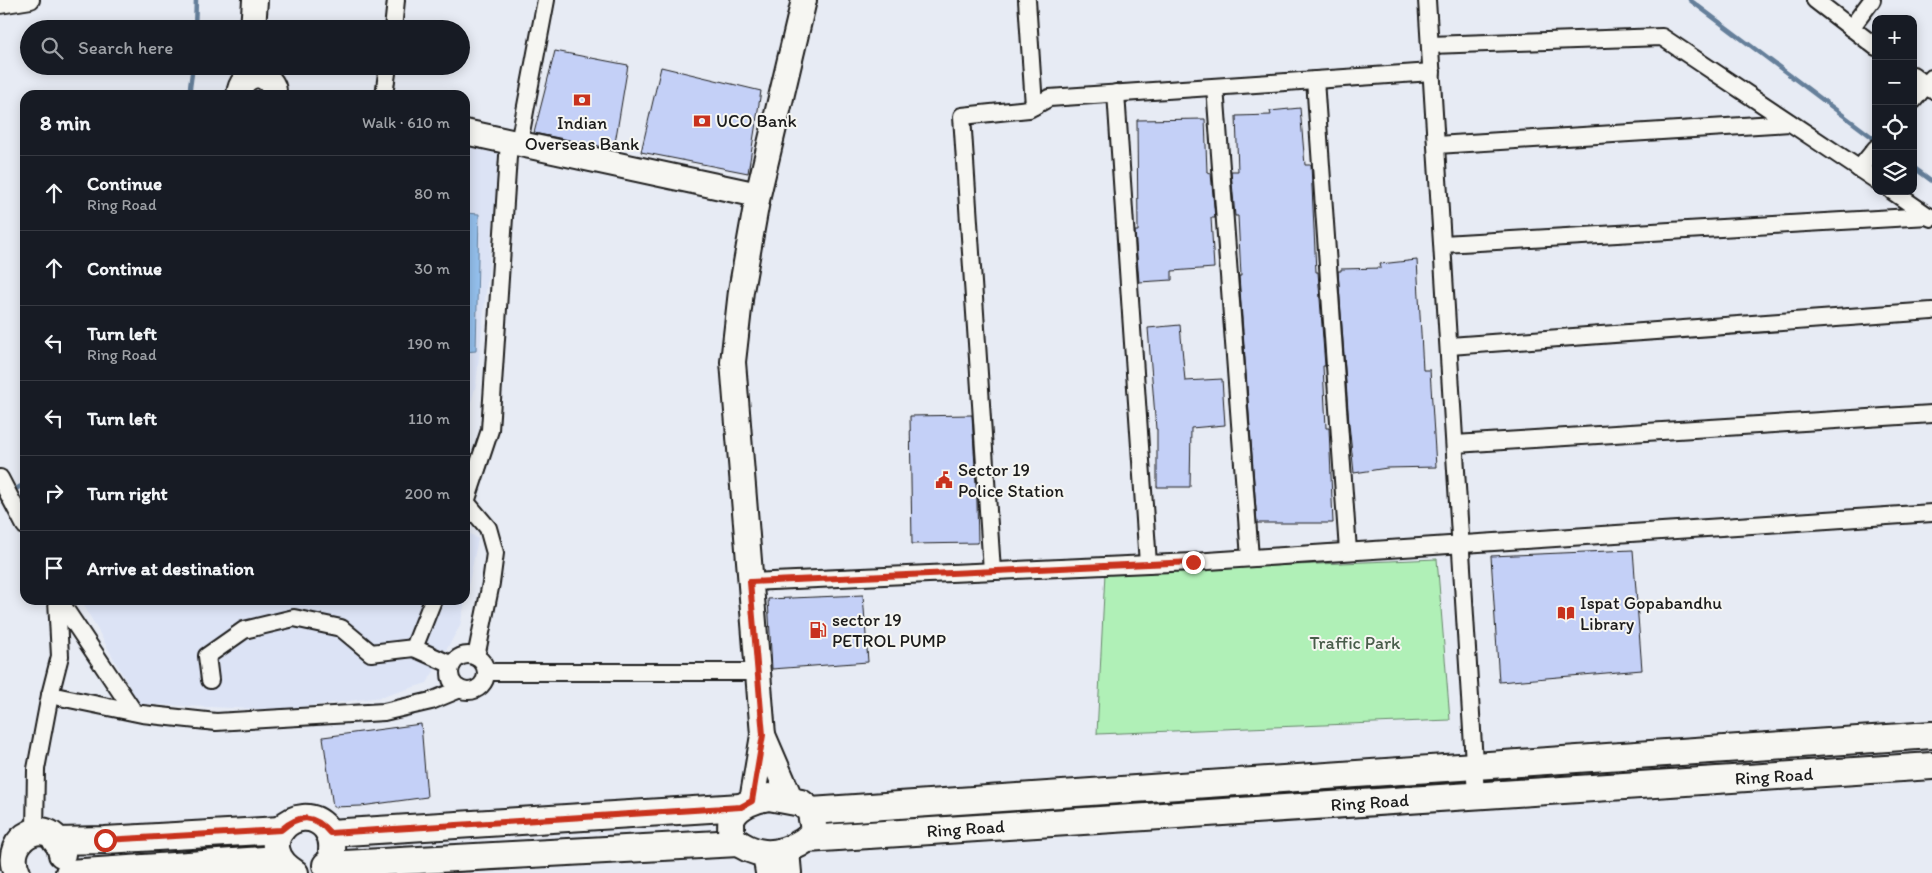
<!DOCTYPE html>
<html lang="en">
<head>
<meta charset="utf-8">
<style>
	:root { --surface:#171b24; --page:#20242c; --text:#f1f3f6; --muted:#9ea1a6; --line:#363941 }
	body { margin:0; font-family:Itim,sans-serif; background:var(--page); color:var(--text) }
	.controls { position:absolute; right:15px; top:15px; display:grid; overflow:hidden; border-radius:10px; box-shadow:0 2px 12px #0003 }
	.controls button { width:45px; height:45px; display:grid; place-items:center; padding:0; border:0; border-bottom:1px solid var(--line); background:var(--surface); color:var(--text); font:25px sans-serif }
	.stop { position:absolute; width:15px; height:15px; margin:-11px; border:4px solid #c8321e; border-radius:50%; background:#fff }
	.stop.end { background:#c8321e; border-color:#fff; box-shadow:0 1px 5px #0008 }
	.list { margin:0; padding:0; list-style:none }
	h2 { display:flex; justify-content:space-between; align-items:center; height:65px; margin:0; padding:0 20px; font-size:21px }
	h2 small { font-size:16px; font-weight:400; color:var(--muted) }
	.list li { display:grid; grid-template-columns:32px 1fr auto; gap:15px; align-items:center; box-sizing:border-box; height:75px; padding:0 20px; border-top:1px solid var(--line) }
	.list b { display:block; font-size:19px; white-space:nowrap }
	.list p { margin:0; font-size:16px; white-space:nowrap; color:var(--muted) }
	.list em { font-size:16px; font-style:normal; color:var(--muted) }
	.icon { flex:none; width:28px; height:28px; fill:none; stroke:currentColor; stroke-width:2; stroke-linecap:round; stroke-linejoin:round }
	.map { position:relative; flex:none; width:1932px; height:873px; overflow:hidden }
	.search { position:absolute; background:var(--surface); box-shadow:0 2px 12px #0003; left:20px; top:20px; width:450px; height:55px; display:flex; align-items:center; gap:12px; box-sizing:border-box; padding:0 18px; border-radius:28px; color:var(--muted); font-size:19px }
	.panel { position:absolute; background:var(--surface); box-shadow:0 2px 12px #0003; left:20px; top:90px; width:450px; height:515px; border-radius:15px }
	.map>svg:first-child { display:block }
	.built { fill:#dce3f5 }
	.green { fill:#b0f0b7; stroke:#66866a }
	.water { fill:#95c1ee; stroke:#657f9a }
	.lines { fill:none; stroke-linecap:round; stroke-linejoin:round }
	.stream { stroke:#657f9a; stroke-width:4.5 }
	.building { fill:#c4d0f7; stroke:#1c1c1c }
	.street-casing { stroke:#1c1c1c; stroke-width:20 }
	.secondary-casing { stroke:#1c1c1c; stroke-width:28 }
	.primary-casing { stroke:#1c1c1c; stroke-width:30 }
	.street { stroke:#f6f6f2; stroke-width:16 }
	.secondary { stroke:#f6f6f2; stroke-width:24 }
	.primary { stroke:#f6f6f2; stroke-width:26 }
	.route { stroke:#c8321e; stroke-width:6 }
	.labels { text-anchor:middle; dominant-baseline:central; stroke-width:4; stroke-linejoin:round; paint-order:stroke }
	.poi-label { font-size:18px; fill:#1c1c1c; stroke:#f6f6f2; text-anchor:start }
	.park-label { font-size:18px; fill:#485c4a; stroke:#f6f6f2 }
	.street-label { font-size:18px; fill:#1c1c1c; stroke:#f6f6f2 }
</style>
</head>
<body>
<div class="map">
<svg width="1932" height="873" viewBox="0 0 1932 873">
	<rect width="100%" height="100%" fill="#e7ebf4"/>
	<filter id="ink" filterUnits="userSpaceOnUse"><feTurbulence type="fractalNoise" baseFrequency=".02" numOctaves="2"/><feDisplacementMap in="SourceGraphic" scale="10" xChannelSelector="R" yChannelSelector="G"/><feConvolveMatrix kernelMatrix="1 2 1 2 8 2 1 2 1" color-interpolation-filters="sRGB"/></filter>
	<g filter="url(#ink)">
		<g class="built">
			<path d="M465,143L501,150L476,385L465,423Z"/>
			<path d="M465,530L478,539L460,626L427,683L382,697L278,710L139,704L81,600H465Z"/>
		</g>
		<path class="green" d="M1437,559L1450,720L1097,734L1105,573Z"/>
		<path class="water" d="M465,213L479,214L476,351L465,352Z"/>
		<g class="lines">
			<g class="stream">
				<path d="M1690,0L1876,140"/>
				<path d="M195,29L196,0"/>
				<path d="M189,95L193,66"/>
				<path d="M1913,167L1932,181"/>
				<path d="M12,491L25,484"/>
			</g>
		</g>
		<g class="building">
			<path d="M555,51L628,65L614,149L534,133Z"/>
			<path d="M661,67L761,91L748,173L641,152Z"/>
			<path d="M1300,108L1305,165H1311L1316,272H1318L1325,366H1323L1326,428H1329L1333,523H1257L1239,276H1241L1238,216H1235L1231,171H1238L1236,116L1271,115L1270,111Z"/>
			<path d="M1205,119L1207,172L1211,173L1215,218H1211L1214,268L1172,271V280L1139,282L1135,231H1138L1137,120Z"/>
			<path d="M1417,260L1423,370H1430L1436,467L1387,468L1354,473L1349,424L1338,271H1341V269L1381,268L1380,264Z"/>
			<path d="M1180,325L1185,381L1222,379L1225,425L1191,428L1190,487H1157V429H1156L1148,328Z"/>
			<path d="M972,415L977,502L978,543L912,544L910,416Z"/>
			<path d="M1633,550L1642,670L1499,682L1491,556Z"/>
			<path d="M863,595L868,662L772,669L768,599Z"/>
			<path d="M421,724L427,797L361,806L333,807L323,737Z"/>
		</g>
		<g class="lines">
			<g class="street-casing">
				<g id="street">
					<path d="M1027,0L1034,106"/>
					<path d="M1427,0L1476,795"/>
					<path d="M1815,0L1876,47"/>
					<path d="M0,5L31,0"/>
					<path d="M1851,28L1872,0"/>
					<path d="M393,29L396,0"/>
					<path d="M1430,45L1662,37L1876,180"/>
					<path d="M1913,75L1932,90"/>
					<path d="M1315,80L1348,551"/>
					<path d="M1215,87L1250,558"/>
					<path d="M1116,93L1148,564"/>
					<path d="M384,95L388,66"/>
					<path d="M1913,101L1932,78"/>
					<path d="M519,143L546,0"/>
					<path d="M1437,145L1790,123"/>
					<path d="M1859,169L1876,148"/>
					<path d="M1892,191L1931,218"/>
					<path d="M1443,244L1929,216"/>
					<path d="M1450,346L1932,311"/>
					<path d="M1455,444L1932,414"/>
					<path d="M0,478L25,526"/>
					<path d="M992,571L962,116L1029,109L1049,98L1432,72"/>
					<path d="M751,582L1193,562L1932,513"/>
					<path d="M59,600L134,712"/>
					<path d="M414,648L452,665"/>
					<circle cx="468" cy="673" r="18"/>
					<path d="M476,657L491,583L495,553L488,528L466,502L490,430L509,141"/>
					<path d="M486,672H758"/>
					<path d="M210,680L207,656L244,630L294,618L341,628L371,653L414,648L433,600"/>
					<path d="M50,695L142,714L216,722L384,712L431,701L460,689"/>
					<path d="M35,831L36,769L50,695L60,656L57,600"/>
				</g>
			</g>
			<g class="secondary-casing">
				<g id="secondary">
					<path d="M253,29L255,0"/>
					<path d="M239,95C240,83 246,76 259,75C268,78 275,84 274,95"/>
					<path d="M465,132L758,195"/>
					<path d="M763,735L791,800"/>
					<path d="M752,801L763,735L733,362L741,291L758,195L804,0"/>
					<path d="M787,851L789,873"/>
					<path d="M765,853L768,873"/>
				</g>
			</g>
			<g class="primary-casing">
				<g id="primary">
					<path d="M769,797L801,803L811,811C811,817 814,825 813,830C811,837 804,841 799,844C774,858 754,856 731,838C732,833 730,823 732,818C738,805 756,799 769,797Z"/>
					<path d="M811,811L1932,735"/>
					<path d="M330,833L741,807"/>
					<path id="s1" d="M807,839L1932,766"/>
					<path d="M56,841L105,840L281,830"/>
					<path d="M326,865L738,843"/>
					<path d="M17,873C0,837 54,810 62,854"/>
					<path d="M69,873L279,859"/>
					<path d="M295,873C248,844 299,797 326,828C331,835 333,841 332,850"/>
				</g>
			</g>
			<use href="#street" class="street"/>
			<use href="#secondary" class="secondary"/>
			<use href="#primary" class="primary"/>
		</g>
	</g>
	<g class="lines" filter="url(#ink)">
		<path class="route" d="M105,840L281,830C299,814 314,814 330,833L741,807L752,801L763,735L750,582L1193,562"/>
	</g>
	<defs>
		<g id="bank-bare" transform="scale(1.35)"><path d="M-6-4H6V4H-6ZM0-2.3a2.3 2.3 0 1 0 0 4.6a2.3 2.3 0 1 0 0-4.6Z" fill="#c8321e" stroke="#f6f6f2" stroke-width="2.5" paint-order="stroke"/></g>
		<g id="civic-bare" transform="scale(1.35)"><path d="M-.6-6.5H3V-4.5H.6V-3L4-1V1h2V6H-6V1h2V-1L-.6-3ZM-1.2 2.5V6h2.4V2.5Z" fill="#c8321e" stroke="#f6f6f2" stroke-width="2.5" paint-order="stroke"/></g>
		<g id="library-bare" transform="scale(1.35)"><path d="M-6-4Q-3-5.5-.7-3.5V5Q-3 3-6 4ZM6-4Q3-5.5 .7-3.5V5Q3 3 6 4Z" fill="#c8321e" stroke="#f6f6f2" stroke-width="2.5" paint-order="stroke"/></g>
		<g id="fuel-bare" transform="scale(1.35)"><path d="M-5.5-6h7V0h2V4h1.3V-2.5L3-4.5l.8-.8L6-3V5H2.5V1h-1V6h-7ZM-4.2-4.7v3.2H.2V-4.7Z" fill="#c8321e" stroke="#f6f6f2" stroke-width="2.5" paint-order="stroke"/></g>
	</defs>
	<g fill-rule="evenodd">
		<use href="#bank-bare" x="582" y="100"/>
		<use href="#bank-bare" x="702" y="121"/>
		<use href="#civic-bare" x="944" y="480"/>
		<use href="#library-bare" x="1566" y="613"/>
		<use href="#fuel-bare" x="818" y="630"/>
	</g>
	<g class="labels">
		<g class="poi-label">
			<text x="716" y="121">UCO Bank</text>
			<text x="582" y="123" text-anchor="middle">Indian<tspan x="582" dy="21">Overseas Bank</tspan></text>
			<text x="958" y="470">Sector 19<tspan x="958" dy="21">Police Station</tspan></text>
			<text x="1580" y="603">Ispat Gopabandhu<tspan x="1580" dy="21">Library</tspan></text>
			<text x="832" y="620">sector 19<tspan x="832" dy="21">PETROL PUMP</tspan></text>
		</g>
		<g class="park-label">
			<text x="1355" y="643">Traffic Park</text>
		</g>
		<g class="street-label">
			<text stroke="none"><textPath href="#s1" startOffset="969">Ring Road</textPath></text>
			<text stroke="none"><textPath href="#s1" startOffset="564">Ring Road</textPath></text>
			<text stroke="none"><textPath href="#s1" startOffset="159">Ring Road</textPath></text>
		</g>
	</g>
</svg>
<div class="controls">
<button>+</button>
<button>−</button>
<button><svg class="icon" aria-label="locate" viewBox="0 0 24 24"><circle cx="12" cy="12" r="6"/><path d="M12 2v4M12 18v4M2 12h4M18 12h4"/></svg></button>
<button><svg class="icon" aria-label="layers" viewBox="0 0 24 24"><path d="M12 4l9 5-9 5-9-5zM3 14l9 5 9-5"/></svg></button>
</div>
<div class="stop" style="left:105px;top:840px"></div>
<div class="stop end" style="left:1193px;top:562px"></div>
<div class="search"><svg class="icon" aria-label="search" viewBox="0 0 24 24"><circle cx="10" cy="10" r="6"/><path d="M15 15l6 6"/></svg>Search here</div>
<section class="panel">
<h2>8 min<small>Walk · 610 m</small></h2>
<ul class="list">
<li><svg class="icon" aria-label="ahead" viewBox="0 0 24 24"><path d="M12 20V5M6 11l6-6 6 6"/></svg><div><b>Continue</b><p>Ring Road</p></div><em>80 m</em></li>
<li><svg class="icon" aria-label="ahead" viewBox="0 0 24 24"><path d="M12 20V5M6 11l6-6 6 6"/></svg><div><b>Continue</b></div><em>30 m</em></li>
<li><svg class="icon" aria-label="left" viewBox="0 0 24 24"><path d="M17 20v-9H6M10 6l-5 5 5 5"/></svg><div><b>Turn left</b><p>Ring Road</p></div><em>190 m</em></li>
<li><svg class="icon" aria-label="left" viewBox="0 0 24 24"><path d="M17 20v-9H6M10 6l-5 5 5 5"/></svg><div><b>Turn left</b></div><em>110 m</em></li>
<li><svg class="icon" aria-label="right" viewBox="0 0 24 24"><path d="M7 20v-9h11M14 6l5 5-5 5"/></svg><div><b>Turn right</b></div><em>200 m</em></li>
<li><svg class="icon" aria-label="arrive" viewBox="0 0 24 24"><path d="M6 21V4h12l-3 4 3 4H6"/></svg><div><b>Arrive at destination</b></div></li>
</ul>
</section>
</div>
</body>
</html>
